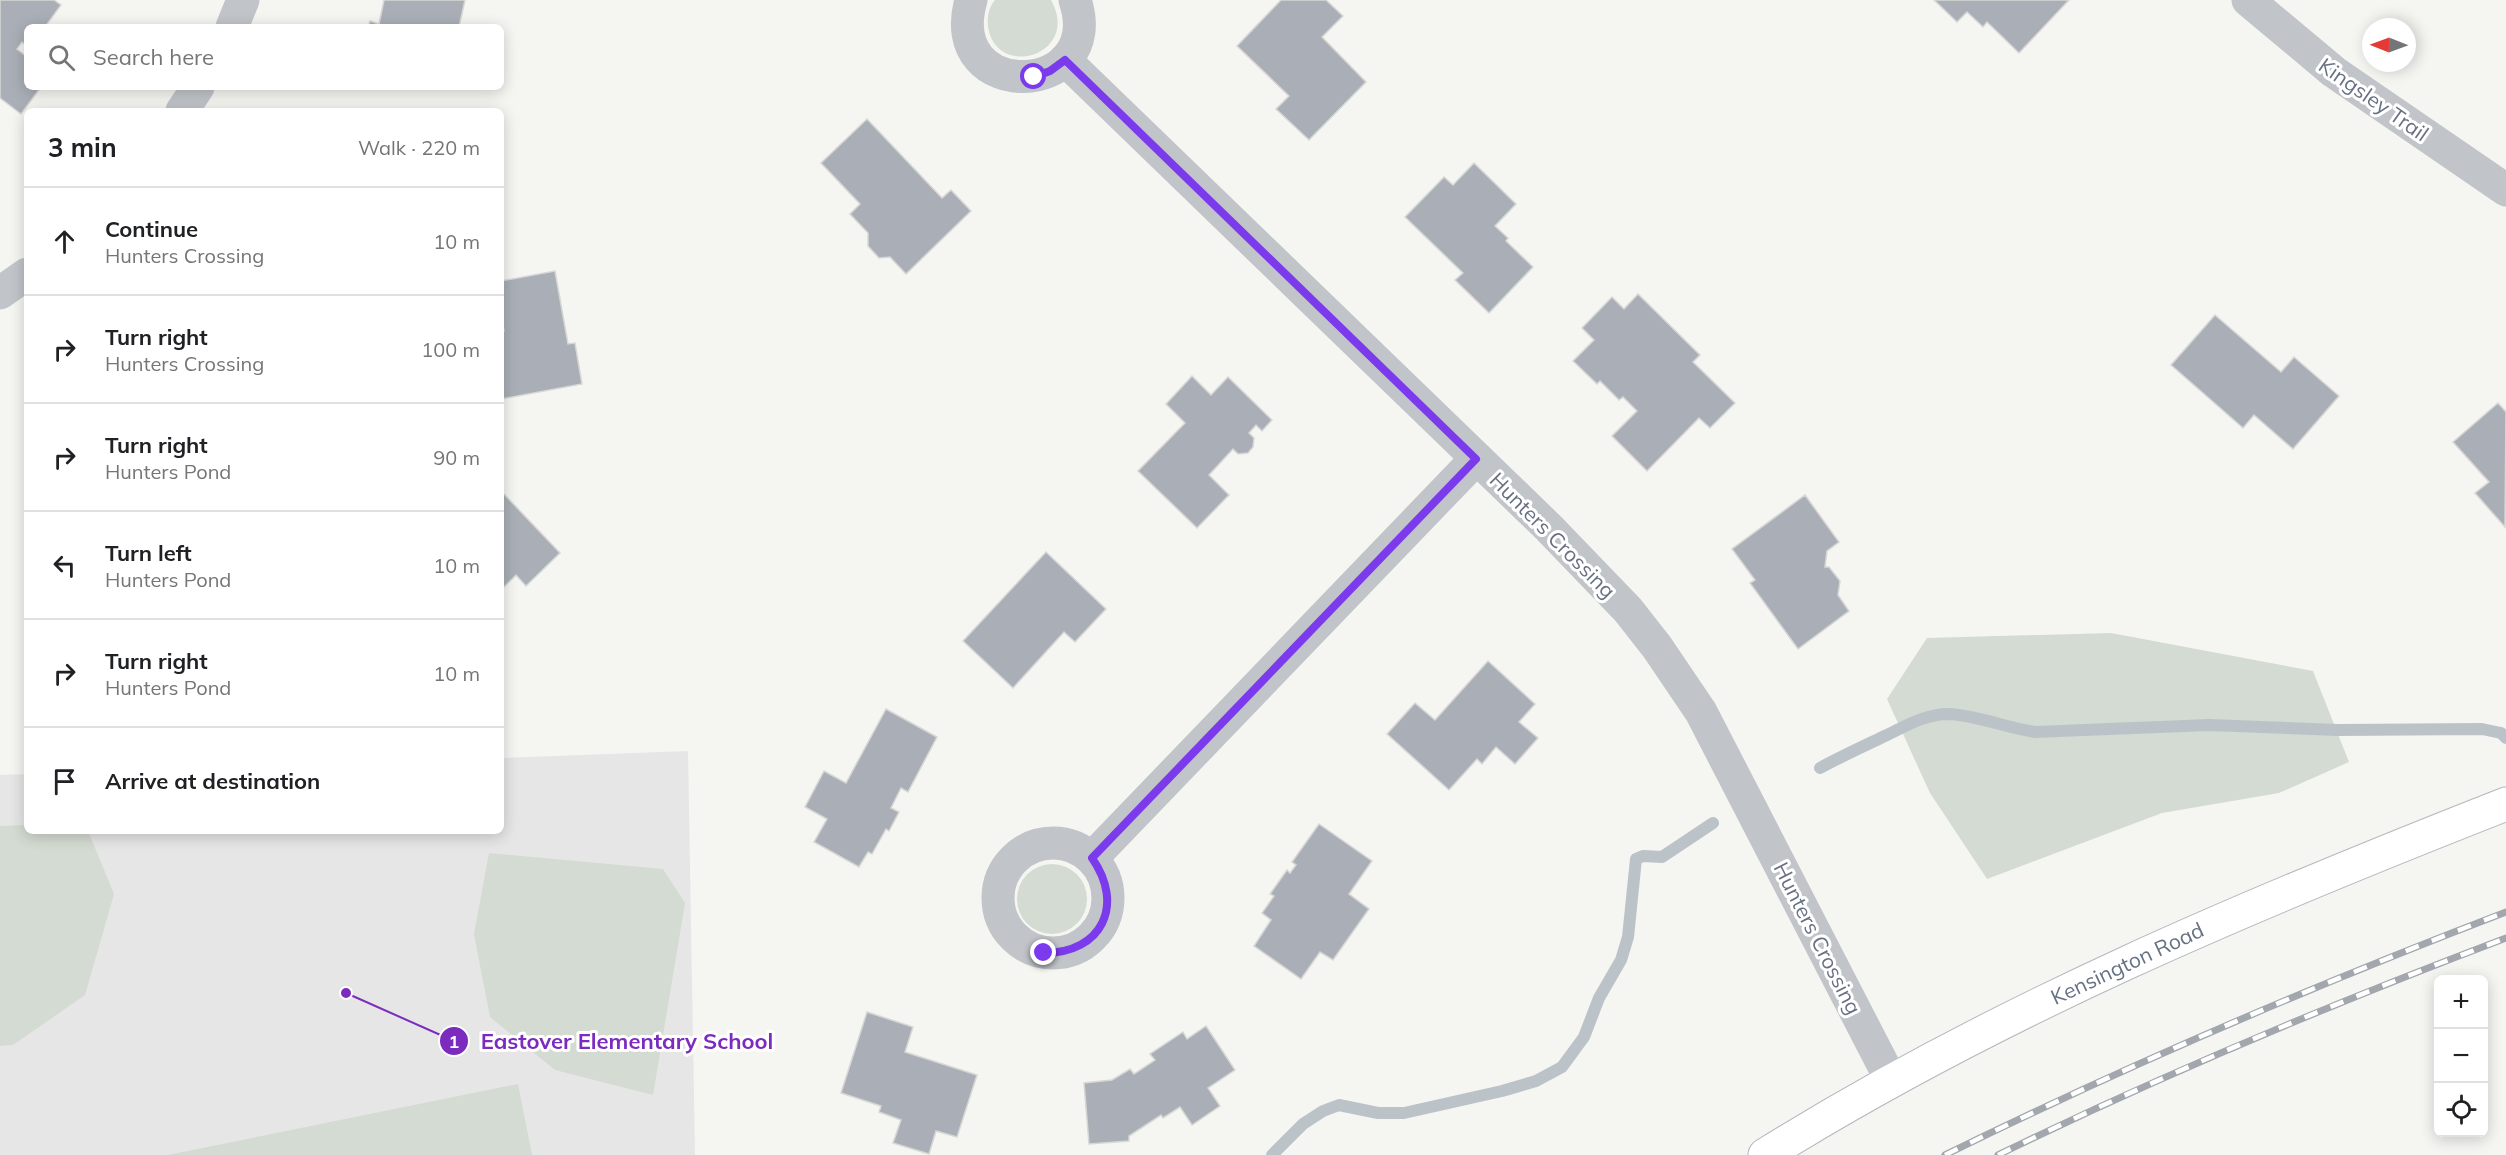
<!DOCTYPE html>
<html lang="en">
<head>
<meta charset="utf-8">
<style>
	:root { --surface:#fff; --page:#f6f6f6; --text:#202124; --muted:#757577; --line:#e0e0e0 }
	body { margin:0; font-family:Mulish,sans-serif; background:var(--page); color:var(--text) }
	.controls { position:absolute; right:18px; bottom:18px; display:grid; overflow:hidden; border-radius:9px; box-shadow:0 3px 15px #0003 }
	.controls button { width:54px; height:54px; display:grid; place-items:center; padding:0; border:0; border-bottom:2px solid var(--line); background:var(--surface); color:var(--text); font:30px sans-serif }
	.compass { position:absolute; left:2362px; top:18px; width:54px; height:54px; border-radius:50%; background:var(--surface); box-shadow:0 3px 15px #0003; rotate:271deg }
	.stop { position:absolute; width:18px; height:18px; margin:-14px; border:4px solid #7c3aed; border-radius:50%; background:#fff }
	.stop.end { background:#7c3aed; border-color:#fff; box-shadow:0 2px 6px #0008 }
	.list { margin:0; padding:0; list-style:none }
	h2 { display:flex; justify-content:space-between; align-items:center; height:78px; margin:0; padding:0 24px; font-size:26px }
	h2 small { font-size:20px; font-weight:400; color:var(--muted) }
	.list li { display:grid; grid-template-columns:39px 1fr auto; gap:18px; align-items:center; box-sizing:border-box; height:108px; padding:0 24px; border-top:2px solid var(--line) }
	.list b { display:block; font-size:22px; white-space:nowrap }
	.list p { margin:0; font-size:20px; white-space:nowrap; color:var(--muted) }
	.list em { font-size:20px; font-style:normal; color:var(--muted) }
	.icon { flex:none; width:33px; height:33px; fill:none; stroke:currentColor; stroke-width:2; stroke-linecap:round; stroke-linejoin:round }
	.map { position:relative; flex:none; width:2506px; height:1155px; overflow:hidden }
	.search { position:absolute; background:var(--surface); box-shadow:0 3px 15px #0003; left:24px; top:24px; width:480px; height:66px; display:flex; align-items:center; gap:15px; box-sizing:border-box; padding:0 21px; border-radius:9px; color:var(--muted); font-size:22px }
	.panel { position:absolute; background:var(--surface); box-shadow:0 3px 15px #0003; left:24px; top:108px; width:480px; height:726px; border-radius:9px }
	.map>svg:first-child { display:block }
	.built { fill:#e6e6e6 }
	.green { fill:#d4dbd2 }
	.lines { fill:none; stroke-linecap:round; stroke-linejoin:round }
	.stream { stroke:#bbc3c9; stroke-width:12 }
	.building { fill:#aaafb7; stroke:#d7d7d5; stroke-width:1.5 }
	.secondary-casing { stroke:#b4b7bd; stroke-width:35 }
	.street { stroke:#c1c4c8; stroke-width:33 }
	.secondary { stroke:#fff; stroke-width:33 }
	.rail-casing { stroke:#a2a6ad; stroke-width:7 }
	.rail { stroke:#fff; stroke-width:4.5; stroke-dasharray:14; stroke-linecap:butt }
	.route { stroke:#7c3aed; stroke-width:8 }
	.labels { text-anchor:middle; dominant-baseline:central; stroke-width:6; stroke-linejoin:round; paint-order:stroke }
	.street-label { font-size:21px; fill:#667183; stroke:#fff }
	.leader { fill:none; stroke:#7b2cbf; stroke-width:2 }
	.callout-dot { fill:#7b2cbf; stroke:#fff; stroke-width:2 }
	.mark-label { font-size:18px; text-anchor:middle; font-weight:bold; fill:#fff }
	.callout-label { font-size:22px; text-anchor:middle; font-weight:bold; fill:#7b2cbf; stroke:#fff; stroke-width:6; stroke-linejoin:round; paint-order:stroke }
</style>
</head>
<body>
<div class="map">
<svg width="2506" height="1155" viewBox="0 0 2506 1155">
	<rect width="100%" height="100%" fill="#f5f6f2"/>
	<path class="built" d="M688,751L695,1155H0V775L27,774V831H501V758Z"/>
	<g class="green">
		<path d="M995,0H1051C1082,55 995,81 988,26C987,16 989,7 995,0Z"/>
		<path d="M2111,633L2313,671L2349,762L2279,793L2162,813L1987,879L1930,793L1887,699L1927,638Z"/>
		<path d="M27,825V831H88L114,894L85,995L13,1045L0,1046V826Z"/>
		<path d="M489,853L663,869L685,903L653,1095L555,1070L490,1017L474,934Z"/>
		<circle cx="1052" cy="899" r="35"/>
		<path d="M518,1084L532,1155H168Z"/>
	</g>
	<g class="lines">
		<g class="stream">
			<path d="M1820,768C1842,756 1864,746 1887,735C1906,726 1926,714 1948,714C1977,715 2006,728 2035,732L2209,725L2338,730L2482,729L2501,733L2506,738"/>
			<path d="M1272,1155L1303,1124L1323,1111L1339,1105L1378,1113H1404L1502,1091L1536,1081L1562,1067L1584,1037L1599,998L1621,960L1628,937L1636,859L1643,856L1662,857L1713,823"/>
		</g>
	</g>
	<g class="building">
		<path d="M0,0H54L61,5L45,27H27V46L22,42L17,49L27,57V87H41L21,114L0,98Z"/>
		<path d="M384,0H465L459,27H368L370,21L379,24Z"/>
		<path d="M1281,0H1326L1343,16L1322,37L1366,82L1309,140L1276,109L1289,96L1237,46Z"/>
		<path d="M1934,0H2069L2019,53L1987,22L1983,27L1967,12L1957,22Z"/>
		<path d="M867,119L942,198L951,190L971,211L906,274L890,257L879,258L868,246V233L850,214L860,204L821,163Z"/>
		<path d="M1474,163L1516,204L1495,226L1508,238L1506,241L1533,267L1489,313L1455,280L1463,273L1405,217L1444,177L1453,185Z"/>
		<path d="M555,271L568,344L575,343L582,384L501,399V332L504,331L501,317V281Z"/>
		<path d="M1638,294L1700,355L1693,362L1735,403L1710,428L1699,418L1647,471L1612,436L1637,411L1623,397L1619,400L1600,381L1597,384L1573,361L1594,340L1582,328L1612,297L1624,309Z"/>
		<path d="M2215,315L2281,372L2294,357L2339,396L2293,449L2254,415L2243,428L2171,365Z"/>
		<path d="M1192,376L1211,395L1228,377L1272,420L1262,431L1256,425L1249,433L1254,438L1253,447L1248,453L1238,454L1233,449L1209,475L1229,495L1197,528L1138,471L1185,423L1166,404Z"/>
		<path d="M2498,403L2506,412L2505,527L2475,493L2489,482L2453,442Z"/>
		<path d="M501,491L560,553L526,586L516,575L501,590Z"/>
		<path d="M1805,495L1839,542L1827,551L1825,567H1829L1840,581L1838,595L1849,611L1798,649L1750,583L1755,580L1732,549Z"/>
		<path d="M1046,552L1106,609L1075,642L1064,632L1013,688L963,641Z"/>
		<path d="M1488,661L1535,704L1519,722L1538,738L1515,764L1496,747L1482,764L1477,759L1449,790L1387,734L1415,703L1435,720Z"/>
		<path d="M886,709L937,737L908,792L901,788L891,808L899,812L889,831L886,829L872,854L868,852L859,867L814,842L827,819L805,807L824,771L846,783Z"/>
		<path d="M1319,824L1372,861L1349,894L1369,909L1333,960L1320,952L1301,979L1254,946L1271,920L1262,913L1274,896L1270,894L1287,870L1290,873L1296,865L1292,862Z"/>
		<path d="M867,1012L913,1027L905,1052L977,1075L957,1137L936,1131L929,1154L893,1143L901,1120L879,1112L881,1106L841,1093Z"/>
		<path d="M1206,1026L1235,1070L1208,1088L1220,1106L1192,1125L1180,1107L1163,1118L1161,1115L1129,1136V1141L1089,1144L1084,1083L1112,1080L1130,1069L1134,1074L1155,1060L1150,1054L1183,1032L1187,1039Z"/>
	</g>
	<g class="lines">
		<g class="secondary-casing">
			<path id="secondary" d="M1765,1155C1998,1010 2251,904 2506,804"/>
		</g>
		<g class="street">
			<path d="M971,0C941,105 1108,99 1075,0"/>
			<path d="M2248,0L2334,72L2506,190"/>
			<path d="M232,27L243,0"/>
			<path d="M1065,60L1549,528L1628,610L1657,647L1701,712L1891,1080"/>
			<path d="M182,111L198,87"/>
			<path d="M0,293L27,274"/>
			<circle cx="1053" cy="898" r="55"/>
			<path d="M1092,858L1476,459"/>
		</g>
		<use href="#secondary" class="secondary"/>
		<g class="rail-casing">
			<g id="rail">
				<path d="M1945,1155C2128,1065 2315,985 2506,912"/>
				<path d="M1998,1155C2164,1074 2334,1003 2506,938"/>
			</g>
		</g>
		<use href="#rail" class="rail"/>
	</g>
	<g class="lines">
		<path class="route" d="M1034,77L1050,71L1065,60L1476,459L1092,858C1125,905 1102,953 1044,953"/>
	</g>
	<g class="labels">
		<g class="street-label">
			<text transform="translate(2374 99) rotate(35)">Kingsley Trail</text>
			<text transform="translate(1553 535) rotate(45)">Hunters Crossing</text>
			<text transform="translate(1818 938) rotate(63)">Hunters Crossing</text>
			<text transform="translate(2127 963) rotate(-25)">Kensington Road</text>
		</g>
	</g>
	<path class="leader" d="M346 993L454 1041"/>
	<g class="callout-dot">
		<circle cx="346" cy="993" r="6"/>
		<circle cx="454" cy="1041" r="15"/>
	</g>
	<g class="mark-label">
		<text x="454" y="1048">1</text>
	</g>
	<g class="callout-label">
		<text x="627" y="1049">Eastover Elementary School</text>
	</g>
</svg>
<div class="controls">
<button>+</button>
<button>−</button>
<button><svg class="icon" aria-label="locate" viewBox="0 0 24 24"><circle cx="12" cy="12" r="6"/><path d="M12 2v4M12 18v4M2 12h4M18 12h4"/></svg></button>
</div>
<svg class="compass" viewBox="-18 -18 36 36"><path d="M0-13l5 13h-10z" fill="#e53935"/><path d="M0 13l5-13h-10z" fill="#757577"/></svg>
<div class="stop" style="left:1034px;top:77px"></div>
<div class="stop end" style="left:1044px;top:953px"></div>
<div class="search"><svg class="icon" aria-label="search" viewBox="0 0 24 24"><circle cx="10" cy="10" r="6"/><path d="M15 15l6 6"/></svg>Search here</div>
<section class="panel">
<h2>3 min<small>Walk · 220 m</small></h2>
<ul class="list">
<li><svg class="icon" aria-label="ahead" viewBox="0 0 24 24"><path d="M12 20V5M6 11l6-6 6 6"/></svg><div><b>Continue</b><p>Hunters Crossing</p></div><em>10 m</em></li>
<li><svg class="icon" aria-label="right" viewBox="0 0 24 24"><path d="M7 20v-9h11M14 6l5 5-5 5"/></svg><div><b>Turn right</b><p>Hunters Crossing</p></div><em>100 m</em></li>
<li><svg class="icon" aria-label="right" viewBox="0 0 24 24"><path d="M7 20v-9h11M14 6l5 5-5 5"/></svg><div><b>Turn right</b><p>Hunters Pond</p></div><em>90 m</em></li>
<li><svg class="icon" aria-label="left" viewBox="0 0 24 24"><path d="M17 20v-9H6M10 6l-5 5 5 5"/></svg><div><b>Turn left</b><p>Hunters Pond</p></div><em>10 m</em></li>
<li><svg class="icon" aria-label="right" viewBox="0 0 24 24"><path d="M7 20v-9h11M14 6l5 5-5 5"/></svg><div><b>Turn right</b><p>Hunters Pond</p></div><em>10 m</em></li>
<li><svg class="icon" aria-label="arrive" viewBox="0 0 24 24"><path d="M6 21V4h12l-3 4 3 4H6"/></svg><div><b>Arrive at destination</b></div></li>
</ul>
</section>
</div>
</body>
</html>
